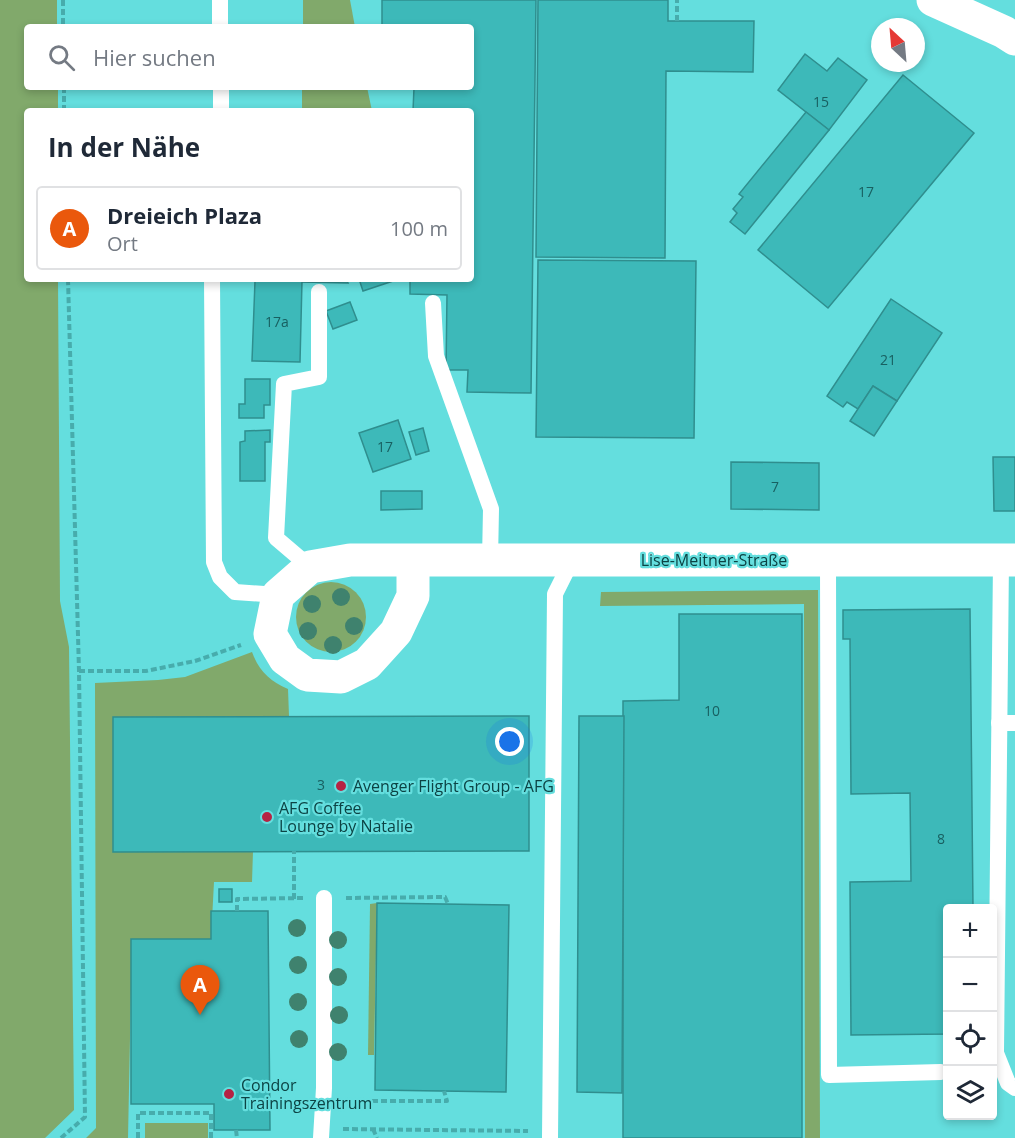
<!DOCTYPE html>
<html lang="de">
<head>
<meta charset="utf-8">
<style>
	:root { --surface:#fff; --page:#f2f2f3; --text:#1f2937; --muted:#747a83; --line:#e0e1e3; --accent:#ea580c }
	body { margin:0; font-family:"Open Sans",sans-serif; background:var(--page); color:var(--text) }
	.controls { position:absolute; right:18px; bottom:18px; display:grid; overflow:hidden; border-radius:6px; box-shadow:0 3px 9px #0003 }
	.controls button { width:54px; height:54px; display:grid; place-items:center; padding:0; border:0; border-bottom:2px solid var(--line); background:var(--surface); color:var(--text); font:30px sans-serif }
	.compass { position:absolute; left:871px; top:18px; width:54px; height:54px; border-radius:50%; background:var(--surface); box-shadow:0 3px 9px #0003; rotate:334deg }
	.you { position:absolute; left:510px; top:742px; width:21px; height:21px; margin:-15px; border:4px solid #fff; border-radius:50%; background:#1a73e8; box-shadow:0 0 0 9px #1a73e833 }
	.badge { display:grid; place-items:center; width:39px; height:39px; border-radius:50%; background:var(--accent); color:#fff; font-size:20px; font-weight:700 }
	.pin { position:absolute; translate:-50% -50px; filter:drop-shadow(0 2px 3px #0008) }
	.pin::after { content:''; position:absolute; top:32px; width:21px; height:18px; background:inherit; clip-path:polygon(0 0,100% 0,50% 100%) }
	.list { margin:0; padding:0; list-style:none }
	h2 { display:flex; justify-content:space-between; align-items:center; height:78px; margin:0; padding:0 24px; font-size:26px }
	h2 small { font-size:20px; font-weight:400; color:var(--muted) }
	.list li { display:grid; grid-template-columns:39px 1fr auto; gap:18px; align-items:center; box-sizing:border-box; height:84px; margin:0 12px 12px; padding:0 12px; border:2px solid var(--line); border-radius:6px }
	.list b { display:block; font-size:22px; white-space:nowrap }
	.list p { margin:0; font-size:20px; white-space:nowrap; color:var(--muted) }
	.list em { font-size:20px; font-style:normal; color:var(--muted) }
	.icon { flex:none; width:33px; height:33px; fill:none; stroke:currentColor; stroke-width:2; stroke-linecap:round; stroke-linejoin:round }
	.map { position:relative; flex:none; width:1015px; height:1138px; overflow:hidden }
	.search { position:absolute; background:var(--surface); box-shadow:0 3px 9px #0003; left:24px; top:24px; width:450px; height:66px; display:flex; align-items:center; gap:15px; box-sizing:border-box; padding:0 21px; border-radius:6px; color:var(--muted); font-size:22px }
	.panel { position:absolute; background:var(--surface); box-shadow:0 3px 9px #0003; left:24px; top:108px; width:450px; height:174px; border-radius:6px }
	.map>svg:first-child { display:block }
	.green { fill:#81a96b }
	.building { fill:#3db9b9; stroke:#2f8e8e; stroke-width:1.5 }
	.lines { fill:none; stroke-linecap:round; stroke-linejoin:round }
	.path { stroke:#47acac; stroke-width:4; stroke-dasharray:6 3; stroke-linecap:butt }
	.service { stroke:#fff; stroke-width:16 }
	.minor { stroke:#fff; stroke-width:33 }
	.tree { fill:#3f826e }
	.poi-dot { fill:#b52343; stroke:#64dede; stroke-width:2 }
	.labels { text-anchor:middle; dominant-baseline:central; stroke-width:4.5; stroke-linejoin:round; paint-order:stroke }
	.number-label { font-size:14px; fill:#186061 }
	.street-label { font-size:16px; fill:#0c4344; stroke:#64dede }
	.poi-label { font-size:16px; fill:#0c4344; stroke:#64dede; text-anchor:start }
</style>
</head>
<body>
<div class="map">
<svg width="1015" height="1138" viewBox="0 0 1015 1138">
	<rect width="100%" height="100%" fill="#64dede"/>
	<g class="green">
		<path d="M0,0H57V27H27V87H58V111H27V279H58L60,601L69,647L74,1110L45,1138H0Z"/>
		<path d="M303,0H350L355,27H303Z"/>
		<path d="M302,87H367L372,111H302Z"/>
		<circle cx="331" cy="617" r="35"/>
		<path d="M818,590L820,1138H805L804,604L600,606L601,592Z"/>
		<path d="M252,652C259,671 270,681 288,689L289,716L113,717L253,851L252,882H214L211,939H132L128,1138H86L96,1128L95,683L158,680L185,677Z"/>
		<path d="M377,903L374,1055H368L370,904Z"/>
		<rect x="145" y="1123" width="63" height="15"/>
	</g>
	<g class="building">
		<path d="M382,0H536L531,393L467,392L468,370H446L447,295L410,294V279H471V111H413L414,88L381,87H471V27H382Z"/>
		<path d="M538,0H668V21H754L753,72L666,71L665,258L536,257Z"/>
		<path d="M805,54L827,71L838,58L867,80L829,130L778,90Z"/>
		<path d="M903,75L974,133L828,308L758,250Z"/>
		<path d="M806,112L829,130L745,234L730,222L737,213L733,209L743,197L739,194Z"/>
		<path d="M538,260L696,261L694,438L536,437Z"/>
		<path d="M255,279H346L348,283L255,281Z"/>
		<path d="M359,279H392L393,281L363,291Z"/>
		<path d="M255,281H302L300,362L252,361Z"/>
		<path d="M891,299L942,333L897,401L873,386L858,409L847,402L843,407L827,396Z"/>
		<path d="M350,302L357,320L333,329L326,311Z"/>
		<path d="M245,379H270V405H264V418H239V404H245Z"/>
		<path d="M873,386L897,401L874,436L850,421Z"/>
		<path d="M398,420L411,459L373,472L359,433Z"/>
		<path d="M423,428L429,451L416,455L409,432Z"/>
		<path d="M270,430V442H265V481H240V442L245,441V431Z"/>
		<path d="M993,457H1015V511H994Z"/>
		<path d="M731,462L819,463V510L731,509Z"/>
		<path d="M381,491H422V509L381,510Z"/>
		<path d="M970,609L973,908H948V1034L851,1035L850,882L911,881L910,793L851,794L850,639H843V610Z"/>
		<path d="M679,614H802V1138H623V701L679,700Z"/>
		<path d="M529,716V851L113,852V717Z"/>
		<path d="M579,716H624L622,1093L577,1092Z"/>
		<rect x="219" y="889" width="13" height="13"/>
		<path d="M377,903L509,905L506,1092L375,1090Z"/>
		<path d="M211,911H268L270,1130H214V1104H131V939H211Z"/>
	</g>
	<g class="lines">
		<g class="path">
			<path d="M63,0V27"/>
			<path d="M677,21V0"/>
			<path d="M64,87V111"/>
			<path d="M79,671H146L195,661L241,645"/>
			<path d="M346,898L445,897L448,904"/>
			<path d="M294,899V851"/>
			<path d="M237,911V899L303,898"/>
			<path d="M345,1101H447L444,1091"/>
			<path d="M343,1129L528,1131"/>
			<path d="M373,1129L377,1138"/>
			<path d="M236,1130L237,1138"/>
			<path d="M61,1138L85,1117L79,671L68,279"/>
			<path d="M138,1138V1113H211V1138"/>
		</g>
		<g class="service">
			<path d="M220,0V27"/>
			<path d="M221,87V111"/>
			<path d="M212,279L214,562L220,577L235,592L278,595"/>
			<path d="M433,303L436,356L491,509L490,560"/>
			<path d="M828,560L829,1075L941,1072"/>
			<path d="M1001,560L996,1053L1008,1083L1015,1088"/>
			<path d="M310,567L276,538L284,384L319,377V292"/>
			<path d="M999,723H1015"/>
			<path d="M321,1138L324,1088V898"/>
			<path d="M550,1138L555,594L572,560"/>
		</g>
		<g class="minor">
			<path d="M933,0L1004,32L1015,39"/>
			<path d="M413,560V596L396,632L367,664L341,677L307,675L285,659L270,634L278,595L310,567L350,560H1015"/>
		</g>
	</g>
	<g class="tree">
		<circle cx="341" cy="597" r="9"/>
		<circle cx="312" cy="604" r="9"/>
		<circle cx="354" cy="626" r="9"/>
		<circle cx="308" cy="631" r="9"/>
		<circle cx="333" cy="645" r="9"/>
		<circle cx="297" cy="928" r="9"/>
		<circle cx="338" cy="940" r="9"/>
		<circle cx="298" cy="965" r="9"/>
		<circle cx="338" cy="977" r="9"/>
		<circle cx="298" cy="1002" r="9"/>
		<circle cx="339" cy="1015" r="9"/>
		<circle cx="299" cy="1039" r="9"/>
		<circle cx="338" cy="1052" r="9"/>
	</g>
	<g class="poi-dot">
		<circle cx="341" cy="786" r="6"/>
		<circle cx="267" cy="817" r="6"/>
		<circle cx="229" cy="1094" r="6"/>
	</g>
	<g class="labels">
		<g class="number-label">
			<text x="821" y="101">15</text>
			<text x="866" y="191">17</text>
			<text x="277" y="321">17a</text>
			<text x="888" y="359">21</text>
			<text x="385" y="446">17</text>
			<text x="775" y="486">7</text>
			<text x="712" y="710">10</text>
			<text x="321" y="784">3</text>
			<text x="941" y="838">8</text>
		</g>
		<g class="street-label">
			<text x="714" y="560">Lise-Meitner-Straße</text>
		</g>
		<g class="poi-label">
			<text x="353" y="786">Avenger Flight Group - AFG</text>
			<text x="279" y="808">AFG Coffee<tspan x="279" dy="18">Lounge by Natalie</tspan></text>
			<text x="241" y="1085">Condor<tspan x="241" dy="18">Trainingszentrum</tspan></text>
		</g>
	</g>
</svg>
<div class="controls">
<button>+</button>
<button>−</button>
<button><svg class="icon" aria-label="locate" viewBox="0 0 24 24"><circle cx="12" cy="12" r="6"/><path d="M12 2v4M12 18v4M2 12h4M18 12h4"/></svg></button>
<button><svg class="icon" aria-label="layers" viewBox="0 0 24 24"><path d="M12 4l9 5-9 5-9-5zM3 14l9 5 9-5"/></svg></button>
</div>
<svg class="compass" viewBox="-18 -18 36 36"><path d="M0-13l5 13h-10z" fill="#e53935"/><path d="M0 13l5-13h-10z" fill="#747a83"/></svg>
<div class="you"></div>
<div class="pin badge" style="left:200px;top:1015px">A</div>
<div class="search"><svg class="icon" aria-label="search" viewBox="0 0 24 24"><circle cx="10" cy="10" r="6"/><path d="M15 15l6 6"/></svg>Hier suchen</div>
<section class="panel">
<h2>In der Nähe<small></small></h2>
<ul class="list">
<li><span class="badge">A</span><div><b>Dreieich Plaza</b><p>Ort</p></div><em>100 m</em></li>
</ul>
</section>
</div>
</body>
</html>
